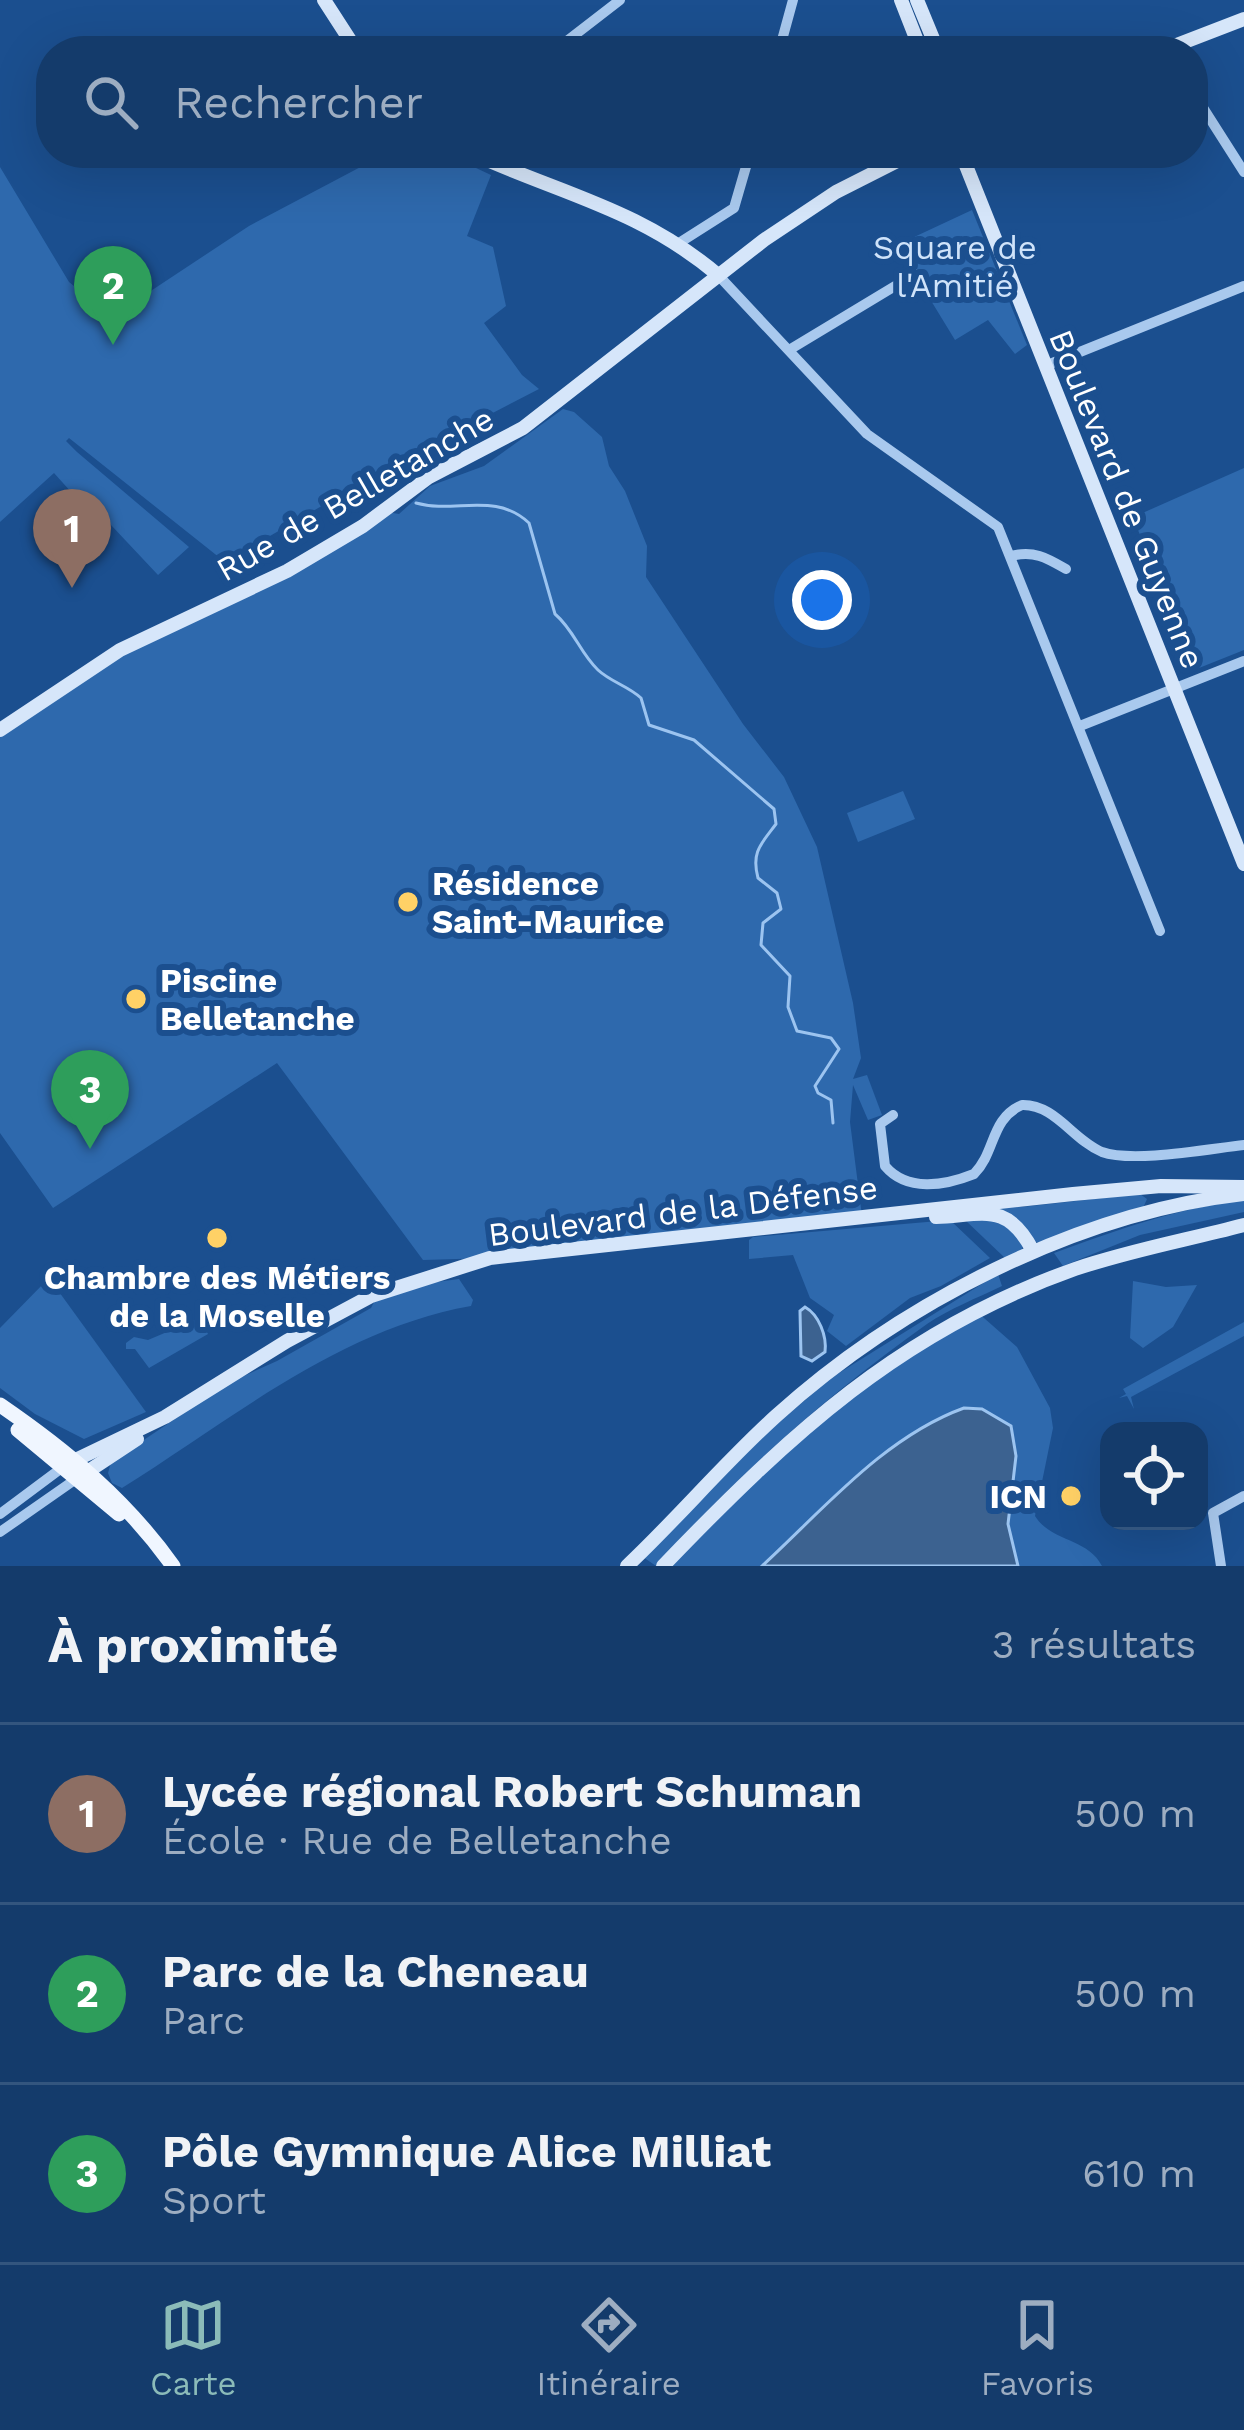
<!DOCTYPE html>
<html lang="fr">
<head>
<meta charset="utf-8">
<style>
	:root { --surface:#143b6b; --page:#1d4271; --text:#f1f3f6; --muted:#9dadc1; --line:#33557e; --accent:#8bbbb9 }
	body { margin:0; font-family:"Work Sans",sans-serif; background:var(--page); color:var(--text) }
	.controls { position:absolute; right:36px; bottom:36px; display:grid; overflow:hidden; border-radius:24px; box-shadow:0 12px 48px #0002 }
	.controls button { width:108px; height:108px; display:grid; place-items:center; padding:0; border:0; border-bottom:3px solid var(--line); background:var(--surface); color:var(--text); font:60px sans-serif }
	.you { position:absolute; left:822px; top:600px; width:42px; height:42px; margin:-30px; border:9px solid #fff; border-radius:50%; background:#1a73e8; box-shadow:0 0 0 18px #1a73e833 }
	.badge { display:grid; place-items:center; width:78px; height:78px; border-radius:50%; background:var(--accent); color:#fff; font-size:39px; font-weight:700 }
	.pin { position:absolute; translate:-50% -99px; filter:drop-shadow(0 3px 6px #0008) }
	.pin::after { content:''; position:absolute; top:63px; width:42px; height:36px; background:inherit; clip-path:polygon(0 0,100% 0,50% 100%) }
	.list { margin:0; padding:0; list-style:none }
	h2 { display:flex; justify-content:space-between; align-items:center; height:156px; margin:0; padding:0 48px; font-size:51px }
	h2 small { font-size:39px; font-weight:400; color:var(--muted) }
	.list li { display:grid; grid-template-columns:78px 1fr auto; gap:36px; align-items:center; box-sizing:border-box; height:180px; padding:0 48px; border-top:3px solid var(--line) }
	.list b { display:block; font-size:45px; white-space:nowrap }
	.list p { margin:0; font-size:39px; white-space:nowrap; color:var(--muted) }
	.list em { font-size:39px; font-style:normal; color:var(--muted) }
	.icon { flex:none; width:66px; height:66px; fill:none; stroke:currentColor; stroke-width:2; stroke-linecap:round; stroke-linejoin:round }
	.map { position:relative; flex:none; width:1244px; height:1566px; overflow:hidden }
	.search { position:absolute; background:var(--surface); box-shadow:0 12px 48px #0002; left:36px; right:36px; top:36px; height:132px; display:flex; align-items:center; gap:30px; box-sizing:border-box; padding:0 42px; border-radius:48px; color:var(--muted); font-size:45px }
	.sheet { height:696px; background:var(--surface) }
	nav { display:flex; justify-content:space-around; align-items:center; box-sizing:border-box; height:168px; border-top:3px solid var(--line); background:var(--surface); font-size:33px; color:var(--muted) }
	nav a { display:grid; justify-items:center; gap:6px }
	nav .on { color:var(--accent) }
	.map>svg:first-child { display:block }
	.green { fill:#2e69ad }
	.water { fill:#3c6290; stroke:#9cc4f0; stroke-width:3 }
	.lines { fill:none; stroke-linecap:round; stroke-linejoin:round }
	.stream { stroke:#9cc4f0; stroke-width:3 }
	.street { stroke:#a9c9ee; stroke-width:10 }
	.secondary { stroke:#d6e6fa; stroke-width:14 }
	.primary { stroke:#f0f6ff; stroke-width:15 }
	.poi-dot { fill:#ffd166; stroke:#1b4f8f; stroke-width:4.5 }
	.labels { text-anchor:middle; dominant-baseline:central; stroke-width:12; stroke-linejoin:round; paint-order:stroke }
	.park-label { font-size:33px; fill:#cfe3fa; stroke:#1b4f8f }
	.street-label { font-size:33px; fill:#fff; stroke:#1b4f8f }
	.poi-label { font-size:33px; font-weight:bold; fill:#fff; stroke:#1b4f8f; text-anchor:start }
</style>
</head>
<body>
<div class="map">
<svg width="1244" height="1566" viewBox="0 0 1244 1566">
	<rect width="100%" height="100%" fill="#1b4f8f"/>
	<g class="green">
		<path d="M387,153H444L491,175L467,236L493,247L506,306L484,323L522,375L539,389L389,467L225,562L69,438L66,441L77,452L189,547L158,575L95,508L90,513L54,473L0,522V167L69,282L95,303L128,306L249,226Z"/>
		<path d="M972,210L1027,345L1015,354L988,320L955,340L897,245Z"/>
		<path d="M563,409L574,412L602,437L609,466L625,491L647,546L646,577L743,724L784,777L817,847L853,1003L861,1058L853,1079L867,1075L882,1115L868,1120L853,1085L850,1122L862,1216L490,1258L423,1260L277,1063L53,1208L0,1133V731L76,677L259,585L381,511L399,514L430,486L484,466Z"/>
		<path d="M1244,468V650L1194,670L1130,510L1134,509L1138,515Z"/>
		<path d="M903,791L915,819L858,842L847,813Z"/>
		<path d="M1140,1194L1147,1199L1143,1208L1040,1243L1032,1241L997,1210L1006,1204L1021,1207Z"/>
		<path d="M1244,1200V1212L1140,1235L1063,1266L1054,1253C1117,1230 1177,1208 1244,1200Z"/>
		<path d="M982,1217L1006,1223L1023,1244L1022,1250L1005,1258L964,1219Z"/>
		<path d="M950,1220L990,1258L941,1286L910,1298L846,1346L827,1331L834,1315L810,1298L793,1255L749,1259V1240L753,1237Z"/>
		<path d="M998,1274L1002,1286C977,1298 949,1309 927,1324C827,1395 738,1474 656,1566L643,1557L770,1430L831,1378Z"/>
		<path d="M49,1278L146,1412L84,1439L35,1414L0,1388V1328Z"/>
		<path d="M459,1279L473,1300L471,1306C340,1329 232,1419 122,1488L112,1483L108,1473L111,1462L230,1382L277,1361L371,1308L374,1302L429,1283Z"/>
		<path d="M1133,1281L1166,1287L1197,1285L1173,1327L1143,1348L1130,1338Z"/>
		<path d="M976,1311L1017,1347L1050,1408L1053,1428L1035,1516C1051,1542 1088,1538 1102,1566H663L787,1441Z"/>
		<path d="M200,1318L208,1334L149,1368L135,1349H126V1343L134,1337L148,1340Z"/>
		<path d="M1244,1322V1336L1131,1397L1134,1409L1127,1396L1119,1398L1126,1394L1123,1389Z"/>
	</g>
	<g class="water">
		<path d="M805,1307C819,1315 827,1336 825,1352L812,1361L801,1356L800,1311Z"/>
		<path d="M964,1408L982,1409L1011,1426L1016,1456L1008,1524L1018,1566H762C823,1510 884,1437 964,1408Z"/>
	</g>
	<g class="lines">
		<path class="stream" d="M416,503C455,514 495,491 529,523L555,614C574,630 580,653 598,670C611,682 628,686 641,698L649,725L694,740L774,809L776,824C761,844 751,852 758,878L777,893L781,909L763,923L761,945L790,976L788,1007L797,1031L831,1038L839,1049L815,1086L818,1093L831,1100L833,1123"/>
		<g class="street">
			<path d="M554,51L620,0"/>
			<path d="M779,51L793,0"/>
			<path d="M1193,92L1244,172"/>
			<path d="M679,243L734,208L750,153"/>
			<path d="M718,275L867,434L998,527L1160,931"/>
			<path d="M789,350L915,274"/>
			<path d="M1045,366L1244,286"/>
			<path d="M1011,556C1034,550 1047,558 1066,569"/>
			<path d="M1080,726L1244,661"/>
			<path d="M893,1115L880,1124L885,1166C907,1192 944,1186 974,1174C996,1152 990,1119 1022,1105C1055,1104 1073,1140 1102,1152C1133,1163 1208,1149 1244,1145"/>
			<path d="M0,1514L63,1467"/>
			<path d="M0,1532L76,1479"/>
			<path d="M1221,1566L1213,1513L1244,1496"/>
		</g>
		<g class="secondary">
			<path d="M324,0L357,51"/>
			<path d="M901,0L921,51"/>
			<path d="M917,0L938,51"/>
			<path d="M1161,51L1244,19"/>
			<path d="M471,153C561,194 640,209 718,275"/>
			<path d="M961,153L1244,864"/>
			<path d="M0,730L120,650L287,571L363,526L429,477L523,428L764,240L836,192L913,153"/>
			<path d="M936,1217C984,1215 1007,1201 1033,1251"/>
			<path d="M67,1464L165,1417L287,1341L371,1296L490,1258L1073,1194L1161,1186L1244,1187"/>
			<path d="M81,1476L137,1439"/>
			<path d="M627,1566C678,1518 724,1463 776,1416C901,1303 1077,1213 1244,1194"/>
			<path d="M663,1566C789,1435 900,1331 1075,1269C1131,1250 1187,1240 1244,1225"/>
		</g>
		<g class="primary">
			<path d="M0,1405C67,1451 126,1500 173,1566"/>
			<path d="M18,1430L119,1514"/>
		</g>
	</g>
	<g class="poi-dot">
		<circle cx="408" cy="902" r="12"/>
		<circle cx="136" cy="999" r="12"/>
		<circle cx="217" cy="1238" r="12"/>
		<circle cx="1071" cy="1496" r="12"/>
	</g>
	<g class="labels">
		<g class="park-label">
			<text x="955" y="247">Square de<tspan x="955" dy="38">l'Amitié</tspan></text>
		</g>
		<g class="street-label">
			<text transform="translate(355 494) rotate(-30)">Rue de Belletanche</text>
			<text transform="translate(1127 499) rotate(68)">Boulevard de Guyenne</text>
			<text transform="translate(683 1211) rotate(-7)">Boulevard de la Défense</text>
		</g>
		<g class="poi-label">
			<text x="432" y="883">Résidence<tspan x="432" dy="38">Saint-Maurice</tspan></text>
			<text x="160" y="980">Piscine<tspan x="160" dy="38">Belletanche</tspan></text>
			<text x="217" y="1277" text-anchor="middle">Chambre des Métiers<tspan x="217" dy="38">de la Moselle</tspan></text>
			<text x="1047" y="1496" text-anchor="end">ICN</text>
		</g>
	</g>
</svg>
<div class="controls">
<button><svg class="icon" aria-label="locate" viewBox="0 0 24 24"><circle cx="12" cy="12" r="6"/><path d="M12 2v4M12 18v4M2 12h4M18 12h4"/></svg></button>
</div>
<div class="you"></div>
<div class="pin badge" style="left:72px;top:588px;background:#8d6e63">1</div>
<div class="pin badge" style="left:113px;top:345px;background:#2e9e5b">2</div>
<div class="pin badge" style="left:90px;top:1149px;background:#2e9e5b">3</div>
<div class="search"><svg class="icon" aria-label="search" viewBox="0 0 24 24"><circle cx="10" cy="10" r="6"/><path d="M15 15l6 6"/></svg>Rechercher</div>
</div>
<section class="sheet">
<h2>À proximité<small>3 résultats</small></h2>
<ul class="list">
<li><span class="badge" style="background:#8d6e63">1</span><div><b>Lycée régional Robert Schuman</b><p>École · Rue de Belletanche</p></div><em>500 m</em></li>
<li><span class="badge" style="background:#2e9e5b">2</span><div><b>Parc de la Cheneau</b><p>Parc</p></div><em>500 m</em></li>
<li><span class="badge" style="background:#2e9e5b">3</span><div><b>Pôle Gymnique Alice Milliat</b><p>Sport</p></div><em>610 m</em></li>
</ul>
</section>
<nav>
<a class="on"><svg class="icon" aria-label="map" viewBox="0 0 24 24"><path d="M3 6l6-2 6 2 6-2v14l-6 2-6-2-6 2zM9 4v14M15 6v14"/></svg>Carte</a>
<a><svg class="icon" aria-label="directions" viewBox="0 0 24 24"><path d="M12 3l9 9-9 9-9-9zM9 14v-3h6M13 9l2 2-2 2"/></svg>Itinéraire</a>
<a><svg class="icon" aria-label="saved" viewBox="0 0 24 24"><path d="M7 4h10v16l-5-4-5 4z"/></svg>Favoris</a>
</nav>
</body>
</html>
